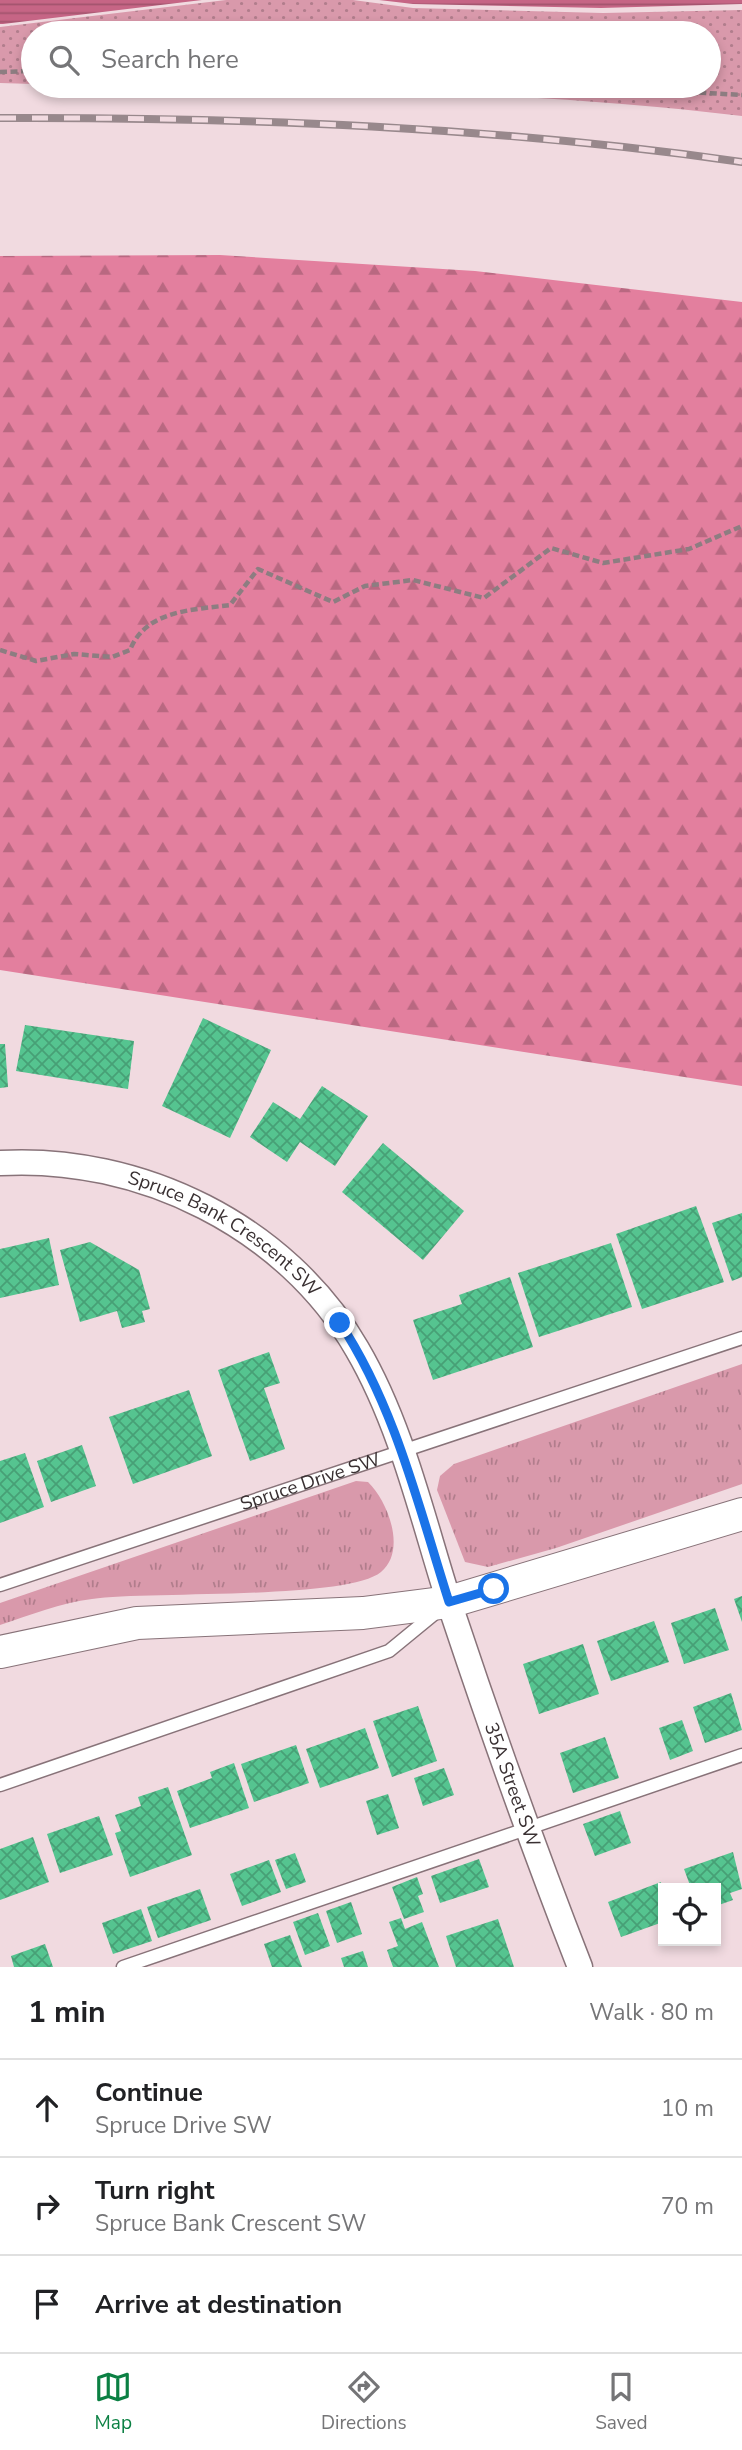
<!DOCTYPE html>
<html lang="en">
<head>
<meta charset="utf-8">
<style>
	:root { --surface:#fff; --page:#f2f2f2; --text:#202124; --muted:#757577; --line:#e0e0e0; --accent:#0b8043 }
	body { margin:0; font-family:"Nunito Sans",sans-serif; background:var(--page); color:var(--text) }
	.controls { position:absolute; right:21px; bottom:21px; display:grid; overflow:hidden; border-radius:0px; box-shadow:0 4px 10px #0003 }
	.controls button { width:63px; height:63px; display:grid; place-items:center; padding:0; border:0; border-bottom:2px solid var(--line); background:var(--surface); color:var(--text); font:35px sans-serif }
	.stop { position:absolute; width:21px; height:21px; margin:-16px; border:5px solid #1a73e8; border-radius:50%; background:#fff }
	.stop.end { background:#1a73e8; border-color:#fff; box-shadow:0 2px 7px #0008 }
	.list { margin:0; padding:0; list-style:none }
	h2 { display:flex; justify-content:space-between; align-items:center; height:91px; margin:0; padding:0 28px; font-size:30px }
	h2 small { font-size:23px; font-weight:400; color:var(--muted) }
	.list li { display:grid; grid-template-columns:46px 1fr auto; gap:21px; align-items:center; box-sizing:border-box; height:98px; padding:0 28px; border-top:2px solid var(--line) }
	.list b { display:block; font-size:26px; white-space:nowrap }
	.list p { margin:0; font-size:23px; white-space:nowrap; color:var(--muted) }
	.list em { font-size:23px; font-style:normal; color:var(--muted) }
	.icon { flex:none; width:38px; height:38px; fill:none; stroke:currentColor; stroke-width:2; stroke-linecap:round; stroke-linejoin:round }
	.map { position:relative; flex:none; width:742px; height:1967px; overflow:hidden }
	.search { position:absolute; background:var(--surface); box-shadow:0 4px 10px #0003; left:21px; right:21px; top:21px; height:77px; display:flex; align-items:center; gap:18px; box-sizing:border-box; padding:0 24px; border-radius:38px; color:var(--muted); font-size:26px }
	.sheet { height:385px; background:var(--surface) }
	nav { display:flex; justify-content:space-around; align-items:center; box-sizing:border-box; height:98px; border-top:2px solid var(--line); background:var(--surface); font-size:19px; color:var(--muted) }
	nav a { display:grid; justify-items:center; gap:4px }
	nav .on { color:var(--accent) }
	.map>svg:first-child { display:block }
	.grass { fill:url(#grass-tufts) }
	.forest { fill:url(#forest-firs) }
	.park { fill:url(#park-dots) }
	.water { fill:url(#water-rules) }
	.building { fill:url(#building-cross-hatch) }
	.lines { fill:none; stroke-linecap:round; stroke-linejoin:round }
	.service-casing { stroke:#887379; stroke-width:15 }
	.minor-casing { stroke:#887379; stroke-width:27 }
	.tertiary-casing { stroke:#887379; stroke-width:34 }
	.path { stroke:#8d7d81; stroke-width:4.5; stroke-dasharray:7 3.5; stroke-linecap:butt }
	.service { stroke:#fff; stroke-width:12 }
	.minor { stroke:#fff; stroke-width:24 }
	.tertiary { stroke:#fff; stroke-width:32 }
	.rail-casing { stroke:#98888c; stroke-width:8 }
	.rail { stroke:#f1dae0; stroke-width:5; stroke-dasharray:16; stroke-linecap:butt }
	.route { stroke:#1a73e8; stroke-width:9 }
	.labels { text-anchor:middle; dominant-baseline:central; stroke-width:5; stroke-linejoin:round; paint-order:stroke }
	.street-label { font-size:19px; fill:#393032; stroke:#f1dae0 }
</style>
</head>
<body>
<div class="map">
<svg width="742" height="1967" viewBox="0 0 742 1967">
	<defs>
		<pattern id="grass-tufts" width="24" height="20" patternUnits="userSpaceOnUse" patternTransform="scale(1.75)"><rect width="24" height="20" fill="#d999ab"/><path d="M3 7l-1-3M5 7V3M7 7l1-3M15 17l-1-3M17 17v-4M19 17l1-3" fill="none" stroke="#b17d8c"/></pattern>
		<pattern id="forest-firs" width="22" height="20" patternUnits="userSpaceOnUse" patternTransform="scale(1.75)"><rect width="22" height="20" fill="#e37f9e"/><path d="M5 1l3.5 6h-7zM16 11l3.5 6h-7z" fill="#b96881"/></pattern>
		<pattern id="park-dots" width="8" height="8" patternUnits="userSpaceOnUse" patternTransform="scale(1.75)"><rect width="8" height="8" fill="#d999ab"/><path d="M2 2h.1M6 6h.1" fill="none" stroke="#b17d8c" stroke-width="1.8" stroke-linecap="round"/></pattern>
		<pattern id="water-rules" width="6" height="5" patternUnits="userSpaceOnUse" patternTransform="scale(1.75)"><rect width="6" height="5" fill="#c66585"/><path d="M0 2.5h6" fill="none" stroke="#a2546d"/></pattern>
		<pattern id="building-cross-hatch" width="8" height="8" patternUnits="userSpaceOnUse" patternTransform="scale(1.75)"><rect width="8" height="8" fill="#55c490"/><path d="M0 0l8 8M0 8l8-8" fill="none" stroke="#47a076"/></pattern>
	</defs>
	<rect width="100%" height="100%" fill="#f1dae0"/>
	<g class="grass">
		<path d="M742,1364V1484L556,1548L488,1567L465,1562L437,1490L440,1476L454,1464Z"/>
		<path d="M356,1481L368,1482C388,1501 407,1551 381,1572C347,1600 148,1591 92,1599C61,1603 30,1615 0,1625V1603Z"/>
	</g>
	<path class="forest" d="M220,255L475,271L742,302V1086L0,970V256Z"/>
	<path class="park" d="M226,0H353L413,8L603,13L742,10V116C555,94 365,89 177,86H709V33H33V84L0,83V27Z"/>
	<g class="water">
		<path d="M0,0H202L3,24H0Z"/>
		<path d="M379,0H742V4L601,8L413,4Z"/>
	</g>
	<g class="building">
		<path d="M203,1018L271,1050L230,1138L162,1106Z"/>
		<path d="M25,1025L134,1041L128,1089L16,1071Z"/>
		<path d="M0,1044H5L8,1087L0,1088Z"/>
		<path d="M322,1086L368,1116L335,1166L300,1142L287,1162L250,1137L273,1102L300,1119Z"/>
		<path d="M383,1143L464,1211L423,1260L342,1192Z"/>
		<path d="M696,1206L724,1282L642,1309L616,1234Z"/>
		<path d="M742,1213V1277L732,1281L712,1223Z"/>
		<path d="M49,1238L59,1285L0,1298V1249Z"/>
		<path d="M90,1242L139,1270L150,1309L142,1311L145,1322L122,1328L117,1311L80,1322L60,1250Z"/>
		<path d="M611,1243L632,1307L539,1337L518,1273Z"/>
		<path d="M510,1277L533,1347L433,1380L413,1320L462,1304L459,1295Z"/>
		<path d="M269,1352L280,1383L264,1388L285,1449L250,1461L218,1370Z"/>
		<path d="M189,1390L212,1456L133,1484L109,1417Z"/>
		<path d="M82,1445L96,1486L51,1502L37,1461Z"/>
		<path d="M25,1453L44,1507L0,1523V1461Z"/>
		<path d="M742,1596V1622L734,1599Z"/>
		<path d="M715,1608L729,1650L684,1664L671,1623Z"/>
		<path d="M654,1621L669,1662L611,1681L597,1641Z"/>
		<path d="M583,1644L599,1694L539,1714L523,1664Z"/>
		<path d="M731,1693L742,1730L705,1743L693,1707Z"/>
		<path d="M418,1706L437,1761L392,1777L373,1721Z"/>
		<path d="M682,1720L693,1751L670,1760L659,1728Z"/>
		<path d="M365,1728L379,1768L320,1788L306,1749Z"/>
		<path d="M605,1737L619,1778L573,1793L560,1753Z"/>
		<path d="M296,1745L309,1783L254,1802L241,1764Z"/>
		<path d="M234,1763L249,1808L190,1828L177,1791L212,1778L210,1772Z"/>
		<path d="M444,1768L454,1795L423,1806L414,1778Z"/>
		<path d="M168,1787L192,1855L130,1877L115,1833L121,1831L115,1815L141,1806L138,1797Z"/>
		<path d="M388,1794L399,1828L377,1835L366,1801Z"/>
		<path d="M620,1811L631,1843L595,1856L583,1824Z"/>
		<path d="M99,1816L113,1855L60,1873L47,1834Z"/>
		<path d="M33,1837L49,1882L0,1900V1849Z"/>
		<path d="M733,1852L742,1889L730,1893L733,1900L716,1906V1888H691L684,1869Z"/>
		<path d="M295,1853L306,1882L286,1889L275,1860Z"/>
		<path d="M479,1859L489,1887L440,1903L431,1876Z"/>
		<path d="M269,1860L281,1892L242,1906L230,1874Z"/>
		<path d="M417,1877L423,1894L418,1896L424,1912L404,1919L392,1887Z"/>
		<path d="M661,1882L663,1922L621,1937L608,1902Z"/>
		<path d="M200,1889L211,1920L158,1938L147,1907Z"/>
		<path d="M351,1902L362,1934L337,1943L326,1911Z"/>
		<path d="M141,1909L152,1941L113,1954L102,1923Z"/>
		<path d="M318,1913L330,1946L305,1955L293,1922Z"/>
		<path d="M401,1918L405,1929L422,1922L439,1967H393L387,1950L398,1946L389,1922Z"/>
		<path d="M498,1919L514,1967H456L446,1936Z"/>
		<path d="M290,1935L302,1967H272L264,1944Z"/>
		<path d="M45,1944L53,1967H14L11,1956Z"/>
		<path d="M363,1951L368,1967H344L341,1958Z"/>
	</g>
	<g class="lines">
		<g class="service-casing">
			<g id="service">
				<path id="s1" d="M0,1585L742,1338"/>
				<path d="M0,1785L389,1651L439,1610"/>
				<path d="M123,1967L742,1755"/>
			</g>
		</g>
		<g class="minor-casing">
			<g id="minor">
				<path id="s2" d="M0,1163C140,1155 286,1226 357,1349C405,1431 425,1531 455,1620C494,1737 535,1852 580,1967"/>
			</g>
		</g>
		<g class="tertiary-casing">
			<path id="tertiary" d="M0,1652L137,1623L363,1613L449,1602L742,1514"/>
		</g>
		<g class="path">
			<path d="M0,72L33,71"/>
			<path d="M584,86L742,95"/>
			<path d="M0,650L36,661L74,654L112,657L130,650C146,610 192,610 230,605L258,569L333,602L365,586L413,580L484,598L551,548L603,563L689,549L742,526"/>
		</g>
		<use href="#service" class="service"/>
		<use href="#minor" class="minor"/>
		<use href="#tertiary" class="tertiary"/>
		<g class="rail-casing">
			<path id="rail" d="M0,118C248,117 496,127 742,162"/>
		</g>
		<use href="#rail" class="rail"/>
	</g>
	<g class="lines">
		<path class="route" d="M340,1323C395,1406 419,1508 449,1602L494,1589"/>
	</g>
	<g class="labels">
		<g class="street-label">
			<text stroke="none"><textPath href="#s2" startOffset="242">Spruce Bank Crescent SW</textPath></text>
			<text stroke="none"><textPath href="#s1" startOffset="327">Spruce Drive SW</textPath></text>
			<text stroke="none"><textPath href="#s2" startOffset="886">35A Street SW</textPath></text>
		</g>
	</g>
</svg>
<div class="controls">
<button><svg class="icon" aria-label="locate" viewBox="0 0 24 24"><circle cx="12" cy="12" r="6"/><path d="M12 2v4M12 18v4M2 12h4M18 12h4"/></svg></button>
</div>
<div class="stop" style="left:494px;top:1589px"></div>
<div class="stop end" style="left:340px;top:1323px"></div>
<div class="search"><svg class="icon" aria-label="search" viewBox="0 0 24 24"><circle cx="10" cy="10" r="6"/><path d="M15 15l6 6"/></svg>Search here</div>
</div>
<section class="sheet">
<h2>1 min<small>Walk · 80 m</small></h2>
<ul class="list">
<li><svg class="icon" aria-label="ahead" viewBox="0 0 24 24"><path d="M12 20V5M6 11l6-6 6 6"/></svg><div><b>Continue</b><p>Spruce Drive SW</p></div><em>10 m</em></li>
<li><svg class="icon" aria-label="right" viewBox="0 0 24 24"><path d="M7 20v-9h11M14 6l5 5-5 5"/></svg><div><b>Turn right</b><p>Spruce Bank Crescent SW</p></div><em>70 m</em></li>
<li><svg class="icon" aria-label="arrive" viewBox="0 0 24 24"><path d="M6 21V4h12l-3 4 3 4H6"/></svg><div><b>Arrive at destination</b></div></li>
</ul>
</section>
<nav>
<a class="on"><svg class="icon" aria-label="map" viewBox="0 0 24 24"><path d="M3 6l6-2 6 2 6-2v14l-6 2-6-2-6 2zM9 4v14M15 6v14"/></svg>Map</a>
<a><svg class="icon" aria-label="directions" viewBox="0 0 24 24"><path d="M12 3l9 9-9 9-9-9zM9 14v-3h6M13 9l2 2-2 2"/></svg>Directions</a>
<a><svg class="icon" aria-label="saved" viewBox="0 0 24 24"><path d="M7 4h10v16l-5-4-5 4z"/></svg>Saved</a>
</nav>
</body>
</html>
